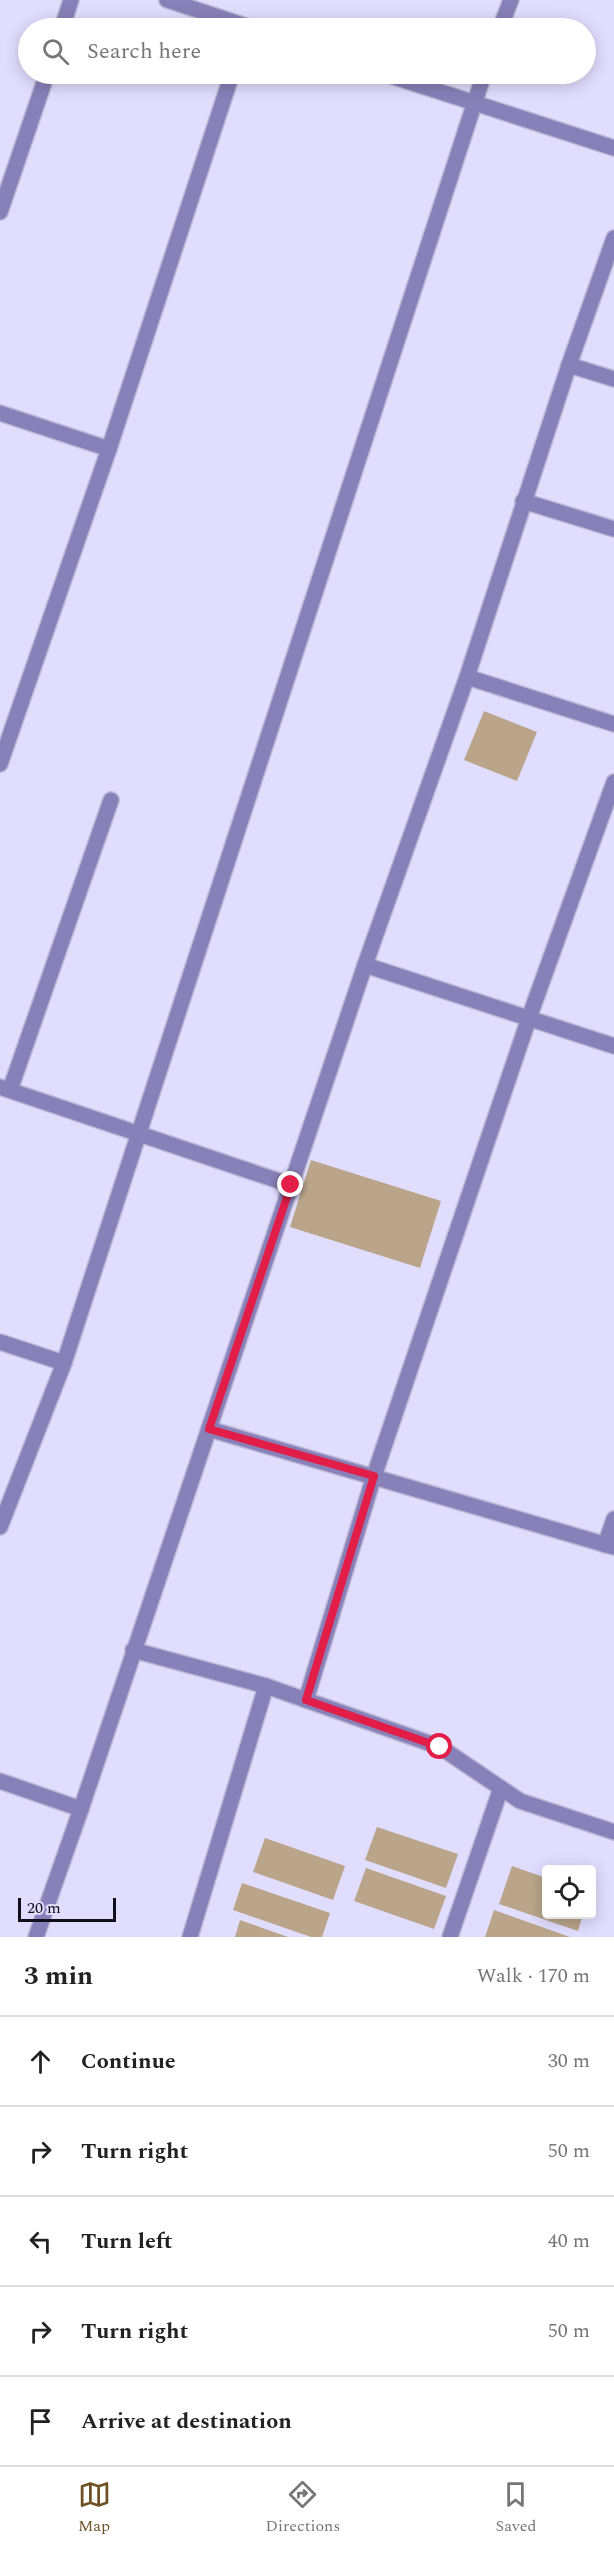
<!DOCTYPE html>
<html lang="en">
<head>
<meta charset="utf-8">
<style>
	:root { --surface:#fff; --page:#f2f2f2; --text:#222; --muted:#767676; --line:#e0e0e0; --accent:#6f5025 }
	body { margin:0; font-family:Spectral,serif; background:var(--page); color:var(--text) }
	.controls { position:absolute; right:18px; bottom:18px; display:grid; overflow:hidden; border-radius:6px; box-shadow:0 3px 15px #0003 }
	.controls button { width:54px; height:54px; display:grid; place-items:center; padding:0; border:0; border-bottom:2px solid var(--line); background:var(--surface); color:var(--text); font:30px sans-serif }
	.scale { position:absolute; left:18px; bottom:15px; width:98px; box-sizing:border-box; padding-left:6px; border:3px solid #110f1a; border-top:0; font-size:16px; line-height:21px; white-space:nowrap; color:#110f1a; -webkit-text-stroke:4px #e0ddfe; paint-order:stroke }
	.stop { position:absolute; width:18px; height:18px; margin:-14px; border:4px solid #e11d48; border-radius:50%; background:#fff }
	.stop.end { background:#e11d48; border-color:#fff; box-shadow:0 2px 6px #0008 }
	.list { margin:0; padding:0; list-style:none }
	h2 { display:flex; justify-content:space-between; align-items:center; height:78px; margin:0; padding:0 24px; font-size:26px }
	h2 small { font-size:20px; font-weight:400; color:var(--muted) }
	.list li { display:grid; grid-template-columns:39px 1fr auto; gap:18px; align-items:center; box-sizing:border-box; height:90px; padding:0 24px; border-top:2px solid var(--line) }
	.list b { display:block; font-size:22px; white-space:nowrap }
	.list em { font-size:20px; font-style:normal; color:var(--muted) }
	.icon { flex:none; width:33px; height:33px; fill:none; stroke:currentColor; stroke-width:2; stroke-linecap:round; stroke-linejoin:round }
	.map { position:relative; flex:none; width:614px; height:1937px; overflow:hidden }
	.search { position:absolute; background:var(--surface); box-shadow:0 3px 15px #0003; left:18px; right:18px; top:18px; height:66px; display:flex; align-items:center; gap:15px; box-sizing:border-box; padding:0 21px; border-radius:33px; color:var(--muted); font-size:22px }
	.sheet { height:528px; background:var(--surface) }
	nav { display:flex; justify-content:space-around; align-items:center; box-sizing:border-box; height:84px; border-top:2px solid var(--line); background:var(--surface); font-size:16px; color:var(--muted) }
	nav a { display:grid; justify-items:center; gap:3px }
	nav .on { color:var(--accent) }
	.map>svg:first-child { display:block }
	.building { fill:#baa58a }
	.lines { fill:none; stroke-linecap:round; stroke-linejoin:round }
	.minor-casing { stroke:#bbb8d5; stroke-width:18 }
	.minor { stroke:#8880b8; stroke-width:15 }
	.route { stroke:#e11d48; stroke-width:8 }
</style>
</head>
<body>
<div class="map">
<svg width="614" height="1937" viewBox="0 0 614 1937">
	<rect width="100%" height="100%" fill="#e0ddfe"/>
	<g class="building">
		<path d="M484,711L537,732L517,781L464,760Z"/>
		<path d="M311,1160L441,1201L420,1268L290,1227Z"/>
		<path d="M377,1827L458,1854L446,1888L365,1860Z"/>
		<path d="M265,1838L345,1866L333,1900L253,1872Z"/>
		<path d="M512,1866L546,1878V1914H583L578,1931L499,1904Z"/>
		<path d="M366,1868L446,1896L434,1929L354,1901Z"/>
		<path d="M242,1883L330,1913L322,1937H311L233,1910Z"/>
		<path d="M494,1910L570,1937H485Z"/>
		<path d="M240,1920L288,1937H235Z"/>
	</g>
	<g class="lines">
		<g class="minor-casing">
			<g id="minor">
				<path d="M167,0L252,28"/>
				<path d="M62,28L71,0"/>
				<path d="M500,28L511,0"/>
				<path d="M385,74L614,148"/>
				<path d="M0,212L47,74"/>
				<path d="M569,365L614,379"/>
				<path d="M0,413L109,449"/>
				<path d="M523,501L614,529"/>
				<path d="M467,677L614,724"/>
				<path d="M0,764L109,449L232,74"/>
				<path d="M365,965L614,1046"/>
				<path d="M0,1087L291,1185"/>
				<path d="M10,1090L111,800"/>
				<path d="M0,1342L64,1363"/>
				<path d="M209,1429L614,1547"/>
				<path d="M0,1527L64,1363L484,74"/>
				<path d="M605,1545L614,1519"/>
				<path d="M133,1650L266,1686L440,1747L520,1801L614,1832"/>
				<path d="M306,1700L374,1476L529,1018L614,782"/>
				<path d="M0,1781L81,1809"/>
				<path d="M36,1937L81,1809L365,965L467,677L569,365L614,238"/>
				<path d="M190,1937L266,1686"/>
				<path d="M450,1937L501,1788"/>
			</g>
		</g>
		<use href="#minor" class="minor"/>
	</g>
	<g class="lines">
		<path class="route" d="M291,1185L209,1429L374,1476L306,1700L440,1747"/>
	</g>
</svg>
<div class="controls">
<button><svg class="icon" aria-label="locate" viewBox="0 0 24 24"><circle cx="12" cy="12" r="6"/><path d="M12 2v4M12 18v4M2 12h4M18 12h4"/></svg></button>
</div>
<div class="scale">20 m</div>
<div class="stop" style="left:440px;top:1747px"></div>
<div class="stop end" style="left:291px;top:1185px"></div>
<div class="search"><svg class="icon" aria-label="search" viewBox="0 0 24 24"><circle cx="10" cy="10" r="6"/><path d="M15 15l6 6"/></svg>Search here</div>
</div>
<section class="sheet">
<h2>3 min<small>Walk · 170 m</small></h2>
<ul class="list">
<li><svg class="icon" aria-label="ahead" viewBox="0 0 24 24"><path d="M12 20V5M6 11l6-6 6 6"/></svg><div><b>Continue</b></div><em>30 m</em></li>
<li><svg class="icon" aria-label="right" viewBox="0 0 24 24"><path d="M7 20v-9h11M14 6l5 5-5 5"/></svg><div><b>Turn right</b></div><em>50 m</em></li>
<li><svg class="icon" aria-label="left" viewBox="0 0 24 24"><path d="M17 20v-9H6M10 6l-5 5 5 5"/></svg><div><b>Turn left</b></div><em>40 m</em></li>
<li><svg class="icon" aria-label="right" viewBox="0 0 24 24"><path d="M7 20v-9h11M14 6l5 5-5 5"/></svg><div><b>Turn right</b></div><em>50 m</em></li>
<li><svg class="icon" aria-label="arrive" viewBox="0 0 24 24"><path d="M6 21V4h12l-3 4 3 4H6"/></svg><div><b>Arrive at destination</b></div></li>
</ul>
</section>
<nav>
<a class="on"><svg class="icon" aria-label="map" viewBox="0 0 24 24"><path d="M3 6l6-2 6 2 6-2v14l-6 2-6-2-6 2zM9 4v14M15 6v14"/></svg>Map</a>
<a><svg class="icon" aria-label="directions" viewBox="0 0 24 24"><path d="M12 3l9 9-9 9-9-9zM9 14v-3h6M13 9l2 2-2 2"/></svg>Directions</a>
<a><svg class="icon" aria-label="saved" viewBox="0 0 24 24"><path d="M7 4h10v16l-5-4-5 4z"/></svg>Saved</a>
</nav>
</body>
</html>
